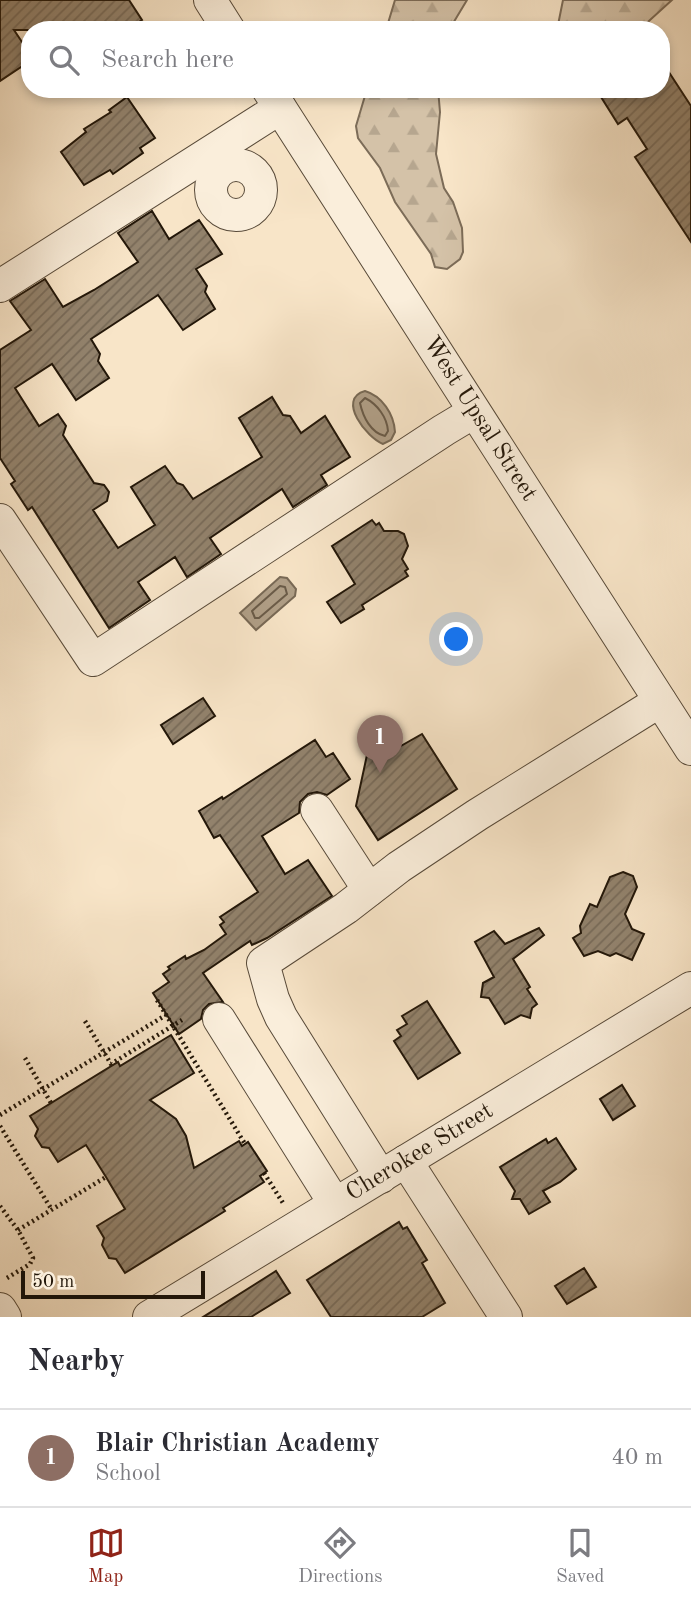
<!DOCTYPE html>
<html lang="en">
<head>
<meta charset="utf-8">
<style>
	:root { --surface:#fff; --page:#f7f7f7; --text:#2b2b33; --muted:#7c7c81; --line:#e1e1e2; --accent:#8f2418 }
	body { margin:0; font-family:"Old Standard TT",serif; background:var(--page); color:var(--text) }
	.scale { position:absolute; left:21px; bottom:18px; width:184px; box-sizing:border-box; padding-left:7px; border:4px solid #231709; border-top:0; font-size:19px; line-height:24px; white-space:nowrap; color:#231709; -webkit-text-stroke:5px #faeedb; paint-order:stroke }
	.you { position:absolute; left:457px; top:640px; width:24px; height:24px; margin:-18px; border:5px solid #fff; border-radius:50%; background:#1a73e8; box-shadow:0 0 0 10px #1a73e833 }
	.badge { display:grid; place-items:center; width:46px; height:46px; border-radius:50%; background:var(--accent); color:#fff; font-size:23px; font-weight:700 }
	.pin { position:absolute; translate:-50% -58px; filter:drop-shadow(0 2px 4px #0008) }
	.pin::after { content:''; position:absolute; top:37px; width:24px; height:21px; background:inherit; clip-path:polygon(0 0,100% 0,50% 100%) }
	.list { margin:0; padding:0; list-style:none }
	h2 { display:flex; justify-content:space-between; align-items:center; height:91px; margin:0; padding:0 28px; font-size:30px }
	h2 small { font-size:23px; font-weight:400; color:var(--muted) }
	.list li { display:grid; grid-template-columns:46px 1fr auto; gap:21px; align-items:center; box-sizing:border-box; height:98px; padding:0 28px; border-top:2px solid var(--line) }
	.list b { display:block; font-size:26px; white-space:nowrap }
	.list p { margin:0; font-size:23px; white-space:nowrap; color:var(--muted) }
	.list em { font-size:23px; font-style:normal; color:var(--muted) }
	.icon { flex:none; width:38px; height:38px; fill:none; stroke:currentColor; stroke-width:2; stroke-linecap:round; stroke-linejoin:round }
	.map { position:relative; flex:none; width:691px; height:1317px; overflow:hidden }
	.search { position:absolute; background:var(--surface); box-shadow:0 4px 10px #0003; left:21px; right:21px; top:21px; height:77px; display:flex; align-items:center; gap:18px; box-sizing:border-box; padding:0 24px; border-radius:28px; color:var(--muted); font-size:26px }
	.sheet { height:189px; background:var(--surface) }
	nav { display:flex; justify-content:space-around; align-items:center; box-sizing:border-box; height:98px; border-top:2px solid var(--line); background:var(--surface); font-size:19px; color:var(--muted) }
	nav a { display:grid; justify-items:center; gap:4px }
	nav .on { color:var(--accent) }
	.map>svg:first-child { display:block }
	.forest { fill:url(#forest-firs); stroke:#7c6c58; stroke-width:2 }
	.water { fill:#b09f87; stroke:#786955; stroke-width:2 }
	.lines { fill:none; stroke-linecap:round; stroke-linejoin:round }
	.shore { stroke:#6a5b48; stroke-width:2 }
	.building { fill:url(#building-hatch); stroke:#231709; stroke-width:2 }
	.minor-casing { stroke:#584a39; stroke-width:34 }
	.path { stroke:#231709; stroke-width:4.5; stroke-dasharray:2 3.5; stroke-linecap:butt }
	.minor { stroke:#faeedb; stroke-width:32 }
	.labels { text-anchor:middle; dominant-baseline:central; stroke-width:7; stroke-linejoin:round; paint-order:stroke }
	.street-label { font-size:24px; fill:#231709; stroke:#faeedb }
</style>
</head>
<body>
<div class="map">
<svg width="691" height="1317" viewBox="0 0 691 1317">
	<defs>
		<pattern id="forest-firs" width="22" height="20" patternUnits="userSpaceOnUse" patternTransform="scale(1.75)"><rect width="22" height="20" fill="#d4c2a8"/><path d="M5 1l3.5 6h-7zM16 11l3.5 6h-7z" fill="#b6a68f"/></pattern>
		<pattern id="building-hatch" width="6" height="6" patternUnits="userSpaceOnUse" patternTransform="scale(1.75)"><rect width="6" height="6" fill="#92826c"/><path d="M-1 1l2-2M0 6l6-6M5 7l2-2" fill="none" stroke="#776957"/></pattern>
	</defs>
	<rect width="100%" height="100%" fill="#f8e5c8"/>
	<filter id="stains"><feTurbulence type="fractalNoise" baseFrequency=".00286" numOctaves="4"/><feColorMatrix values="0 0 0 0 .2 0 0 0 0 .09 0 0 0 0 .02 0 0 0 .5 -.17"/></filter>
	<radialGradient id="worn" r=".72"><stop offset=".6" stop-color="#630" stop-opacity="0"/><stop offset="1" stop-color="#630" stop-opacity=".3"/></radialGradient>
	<g class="forest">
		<path d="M395,0H467L449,30H386Z"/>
		<path d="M563,0H672L639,30H557Z"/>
		<path d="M367,89H438L440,112L436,154L444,188L453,202L462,228L463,252L460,259L447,269L435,267L431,254L395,202L380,168L358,138L356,126Z"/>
	</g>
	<g class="water">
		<path d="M365,391C382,396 394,414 395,432L391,440L383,444C367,438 336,399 365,391Z"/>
		<path d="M280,577L287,578L296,589L295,596L256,630L240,613Z"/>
	</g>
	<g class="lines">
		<g class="shore">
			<path d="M365,398C377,404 387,417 388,431L385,436C371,433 363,417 360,403Z"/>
			<path d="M280,586L285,587L287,594L259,618H255L252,611Z"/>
		</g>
	</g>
	<g class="building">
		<path d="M0,0H129L142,20L126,30H14L30,54V61L0,81Z"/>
		<path d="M661,60L691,106V242L635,157L647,149L627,118L618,124L596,89H661Z"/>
		<path d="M127,97L155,138L140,148L143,153L113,174L110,170L84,185L61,152L86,132L84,129L111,112L109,110Z"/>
		<path d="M152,211L169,239L199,220L214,242L222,254L196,269L207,286L205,292L215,309L183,330L158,295L91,339L100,354L98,361L109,378L76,400L52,364L15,388L39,426L58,414L66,426L63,435L94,483L104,485L109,492L107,501L93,510L118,548L155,525L131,487L165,466L177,483L183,485L193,499L262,457L239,418L272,397L283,415L290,416L301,433L325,416L350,457L321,475L327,485L293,507L282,489L210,538L221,554L187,577L175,557L138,582L150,600L109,628L32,507L28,510L11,484L15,481L0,458V350L31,330L10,301L45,279L63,307L94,290L138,262L118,233Z"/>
		<path d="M372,520L376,525L379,523L384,531H398L404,534L408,546L402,559L408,569L405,571L408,576L362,605L364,609L341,623L327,602L355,584L332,546Z"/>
		<path d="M203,698L215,716L173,744L161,725Z"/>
		<path d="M422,734L457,789L378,840L356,806L370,741L399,747Z"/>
		<path d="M315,740L326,757L333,753L350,779L327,795L317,792L308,794L300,802L299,813L262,836L285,874L308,860L332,896L267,938L252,945L250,941L203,973L223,1002L209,1004L203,1010L201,1019L179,1034L153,993L169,982L163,974L170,969L168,967L185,956L186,959L204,950L226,934L220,925L224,922L220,917L258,892L220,835L214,838L199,811L222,797L223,799Z"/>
		<path d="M623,872L633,876L637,887L625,914L632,929L644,934L632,960L616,953L610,956L598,951L584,956L573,938L581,933L580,926L590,904L597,907L610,877Z"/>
		<path d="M539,928L544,935L513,959L530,987L527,989L537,1004L532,1008L530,1018L521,1015L505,1024L489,998L481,997L483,983L494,977L475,942L494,931L505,944Z"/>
		<path d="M427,1001L460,1053L418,1079L394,1041L401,1036L397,1030L407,1024L402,1016Z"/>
		<path d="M171,1035L194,1073L150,1100L176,1119L186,1136L194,1168L239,1141L242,1146L248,1142L267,1171L260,1176L264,1182L223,1208L225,1211L125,1273L116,1259L109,1258L102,1245L104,1238L97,1226L125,1209L106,1177L86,1145L58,1162L49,1148L42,1147L35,1136L38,1129L30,1116L118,1062L120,1066Z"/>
		<path d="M622,1085L635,1106L613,1120L600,1099Z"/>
		<path d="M556,1138L576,1169L560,1182L543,1191L550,1202L529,1214L520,1199H512L515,1191L500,1167L546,1139L548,1143Z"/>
		<path d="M399,1222L403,1229L407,1227L427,1260L422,1263L445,1303L422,1317H331L307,1280Z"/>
		<path d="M584,1268L596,1287L567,1304L555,1286Z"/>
		<path d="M276,1271L290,1293L251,1317H203Z"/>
	</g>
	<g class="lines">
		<g class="minor-casing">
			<g id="minor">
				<path d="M210,0L229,30"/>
				<path id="s1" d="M268,89L691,749"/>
				<circle cx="236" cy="190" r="25"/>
				<path d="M0,286L280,108"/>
				<path d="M0,520L93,660L444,430L474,412"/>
				<path d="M317,810L369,890"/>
				<path d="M219,1019L335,1204"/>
				<path d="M406,1161L506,1317"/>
				<path d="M381,1177L281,1017L273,999L263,963L346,908L399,867L477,815L660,701"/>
				<path d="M0,1309L5,1317"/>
				<path id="s2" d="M149,1317L691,988"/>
			</g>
		</g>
		<g class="path">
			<path d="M157,1000L245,1144"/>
			<path d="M85,1021L111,1064L182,1020"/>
			<path d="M25,1058L51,1103"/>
			<path d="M0,1115L166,1015"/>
			<path d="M0,1126L52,1210"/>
			<path d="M264,1173L283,1203"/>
			<path d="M0,1206L18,1230L33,1258L30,1264L7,1278"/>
			<path d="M18,1230L106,1177"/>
		</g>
		<use href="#minor" class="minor"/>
	</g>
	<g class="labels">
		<g class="street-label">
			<text stroke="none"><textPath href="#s1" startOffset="392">West Upsal Street</textPath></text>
			<text stroke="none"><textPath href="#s2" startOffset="317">Cherokee Street</textPath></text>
		</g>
	</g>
	<rect width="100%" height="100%" filter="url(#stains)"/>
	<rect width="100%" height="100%" fill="url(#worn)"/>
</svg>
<div class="scale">50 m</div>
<div class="you"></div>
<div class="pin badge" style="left:380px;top:773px;background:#8d6e63">1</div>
<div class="search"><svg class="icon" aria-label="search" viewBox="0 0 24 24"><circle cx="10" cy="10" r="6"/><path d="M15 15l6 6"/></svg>Search here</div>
</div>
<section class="sheet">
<h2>Nearby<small></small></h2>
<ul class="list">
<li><span class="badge" style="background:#8d6e63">1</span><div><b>Blair Christian Academy</b><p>School</p></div><em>40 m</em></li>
</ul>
</section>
<nav>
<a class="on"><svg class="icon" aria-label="map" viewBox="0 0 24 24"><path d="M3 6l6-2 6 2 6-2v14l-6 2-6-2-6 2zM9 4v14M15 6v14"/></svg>Map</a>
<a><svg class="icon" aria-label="directions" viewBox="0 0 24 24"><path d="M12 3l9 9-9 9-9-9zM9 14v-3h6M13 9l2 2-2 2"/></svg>Directions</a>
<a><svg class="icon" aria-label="saved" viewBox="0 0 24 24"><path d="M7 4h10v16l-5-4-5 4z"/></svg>Saved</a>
</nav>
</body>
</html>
